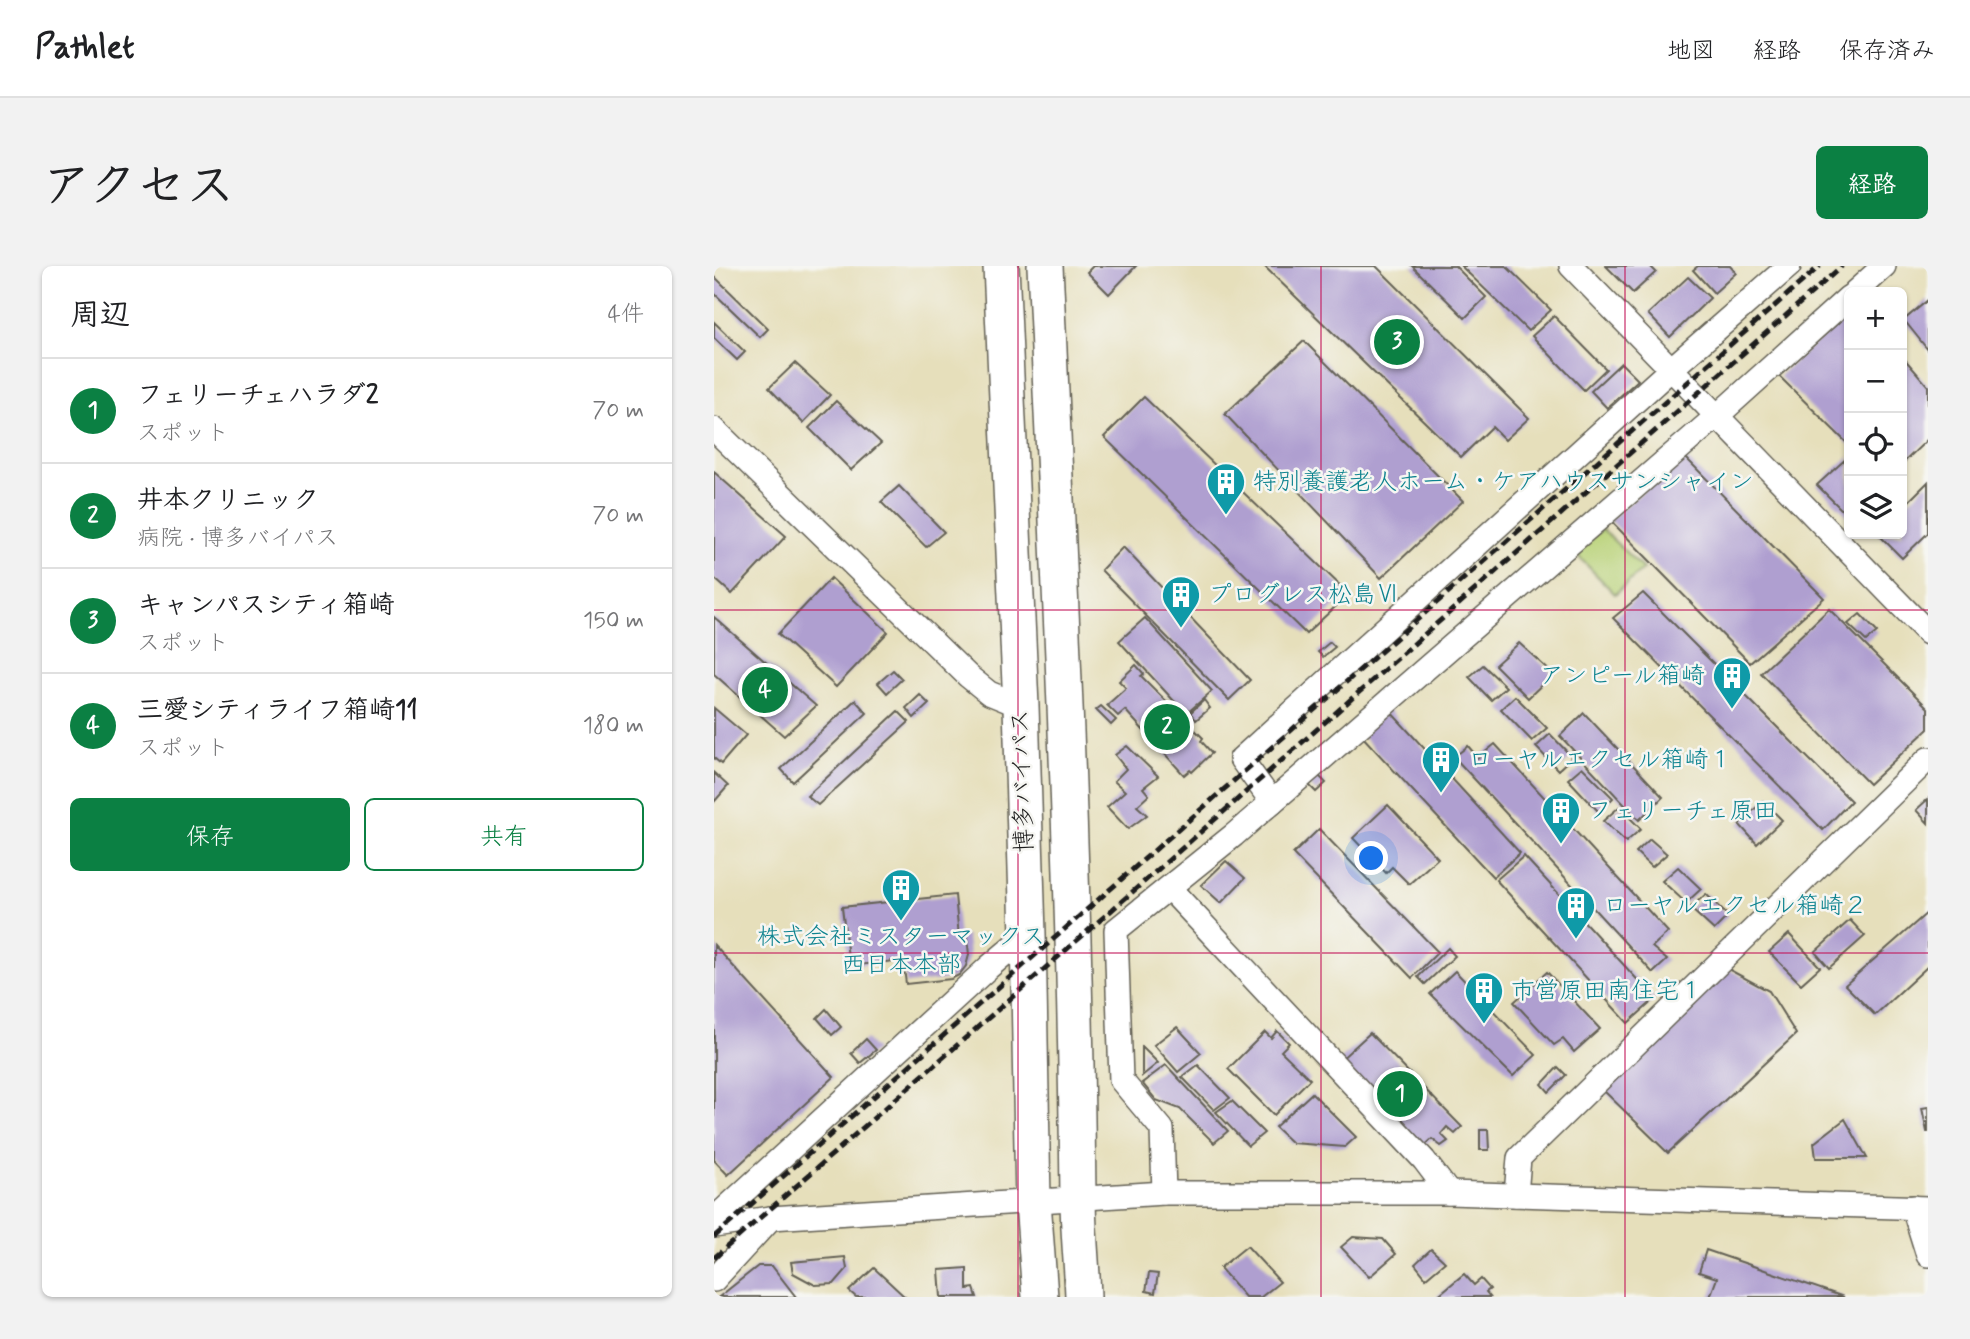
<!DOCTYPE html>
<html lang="ja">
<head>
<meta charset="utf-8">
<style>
	:root { --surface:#fff; --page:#f2f2f2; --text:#202124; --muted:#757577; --line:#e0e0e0; --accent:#0b8043 }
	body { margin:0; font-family:Mynerve,"Klee One",sans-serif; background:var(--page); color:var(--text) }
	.controls { position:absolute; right:21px; top:21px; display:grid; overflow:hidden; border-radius:10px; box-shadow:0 2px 5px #0004 }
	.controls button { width:63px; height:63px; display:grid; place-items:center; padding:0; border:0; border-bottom:2px solid var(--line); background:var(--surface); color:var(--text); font:35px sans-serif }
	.you { position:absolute; left:658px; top:593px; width:24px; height:24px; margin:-18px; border:5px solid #fff; border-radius:50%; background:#1a73e8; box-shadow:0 0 0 10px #1a73e833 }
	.badge { display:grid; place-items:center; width:46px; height:46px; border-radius:50%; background:var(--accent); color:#fff; font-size:23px; font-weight:700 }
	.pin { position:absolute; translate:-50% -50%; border:4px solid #fff; box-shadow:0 2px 7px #0006 }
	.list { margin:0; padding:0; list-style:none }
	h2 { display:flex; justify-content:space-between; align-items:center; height:91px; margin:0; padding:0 28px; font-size:30px }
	h2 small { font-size:23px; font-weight:400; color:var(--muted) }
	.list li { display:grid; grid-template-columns:46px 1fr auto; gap:21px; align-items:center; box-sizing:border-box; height:105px; padding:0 28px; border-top:2px solid var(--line) }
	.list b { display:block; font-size:26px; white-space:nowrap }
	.list p { margin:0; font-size:23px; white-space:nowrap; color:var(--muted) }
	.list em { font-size:23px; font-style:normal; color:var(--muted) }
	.actions { display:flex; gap:14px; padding:21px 28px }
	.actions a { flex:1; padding:16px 0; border:2px solid var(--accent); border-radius:10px; text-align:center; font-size:24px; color:var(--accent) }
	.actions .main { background:var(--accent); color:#fff }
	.icon { flex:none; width:38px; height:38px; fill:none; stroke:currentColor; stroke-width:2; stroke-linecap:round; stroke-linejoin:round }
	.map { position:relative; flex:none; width:1214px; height:1031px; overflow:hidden; border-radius:10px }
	header { display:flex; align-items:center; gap:42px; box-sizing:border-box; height:98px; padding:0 35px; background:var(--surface); border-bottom:2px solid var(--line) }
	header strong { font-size:33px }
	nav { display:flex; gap:38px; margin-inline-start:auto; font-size:24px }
	.intro { display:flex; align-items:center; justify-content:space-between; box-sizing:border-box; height:168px; padding:0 42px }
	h1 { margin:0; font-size:49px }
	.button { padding:18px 32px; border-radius:10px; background:var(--accent); color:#fff; font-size:24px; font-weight:700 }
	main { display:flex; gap:42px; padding:0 42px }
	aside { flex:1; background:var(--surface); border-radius:10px; box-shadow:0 2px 5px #0004 }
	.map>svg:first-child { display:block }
	.green { fill:#b8d176; stroke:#6a7649; stroke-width:2 }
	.building { fill:#af9fd0 }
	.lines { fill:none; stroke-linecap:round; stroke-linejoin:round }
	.minor-casing { stroke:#636054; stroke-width:26 }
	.highway-casing { stroke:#636054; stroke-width:38 }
	.minor { stroke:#fff; stroke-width:23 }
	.highway { stroke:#fff; stroke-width:35 }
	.rail { stroke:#1c1c1c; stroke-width:5; stroke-dasharray:10 5; stroke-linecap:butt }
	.grid { fill:none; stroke:#c2185b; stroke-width:2; stroke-opacity:0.55 }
	.labels { text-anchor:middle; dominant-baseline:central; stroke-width:5; stroke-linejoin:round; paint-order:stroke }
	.culture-label { font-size:24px; fill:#0d838f; stroke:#f6f6f2; text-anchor:start }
	.street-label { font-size:24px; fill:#1c1c1c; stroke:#f6f6f2 }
</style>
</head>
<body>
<header>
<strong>Pathlet</strong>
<nav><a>地図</a><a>経路</a><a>保存済み</a></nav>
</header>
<div class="intro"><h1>アクセス</h1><a class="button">経路</a></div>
<main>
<aside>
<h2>周辺<small>4件</small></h2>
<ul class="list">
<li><span class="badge">1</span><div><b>フェリーチェハラダ2</b><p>スポット</p></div><em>70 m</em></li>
<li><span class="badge">2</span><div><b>井本クリニック</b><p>病院 · 博多バイパス</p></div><em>70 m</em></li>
<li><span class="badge">3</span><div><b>キャンパスシティ箱崎</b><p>スポット</p></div><em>150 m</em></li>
<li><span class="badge">4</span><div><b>三愛シティライフ箱崎11</b><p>スポット</p></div><em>180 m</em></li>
</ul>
<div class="actions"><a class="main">保存</a><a>共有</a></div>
</aside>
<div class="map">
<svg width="1214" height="1031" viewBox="0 0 1214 1031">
	<rect width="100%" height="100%" fill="#f6f6f2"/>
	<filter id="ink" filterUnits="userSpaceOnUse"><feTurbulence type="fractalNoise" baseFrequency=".0143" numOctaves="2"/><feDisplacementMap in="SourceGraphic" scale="14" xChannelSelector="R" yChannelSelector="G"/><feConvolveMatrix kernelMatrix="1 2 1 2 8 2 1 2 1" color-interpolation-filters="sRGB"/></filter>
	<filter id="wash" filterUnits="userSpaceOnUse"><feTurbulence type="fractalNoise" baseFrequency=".00686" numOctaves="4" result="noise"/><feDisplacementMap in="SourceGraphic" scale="28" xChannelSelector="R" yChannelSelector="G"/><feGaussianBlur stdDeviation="1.57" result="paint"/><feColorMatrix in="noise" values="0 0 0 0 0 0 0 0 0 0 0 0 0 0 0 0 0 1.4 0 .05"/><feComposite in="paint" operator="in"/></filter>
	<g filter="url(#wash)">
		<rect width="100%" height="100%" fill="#e6dfbb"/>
		<path class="green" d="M888,263L929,303L901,328L860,286Z"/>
		<g id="blocks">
			<g class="building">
				<path d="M379,0H422L395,28L373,6Z"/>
				<path d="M550,0H662L815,152L791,174L778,161L747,191Z"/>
				<path d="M698,0H741L772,31L751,52Z"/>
				<path d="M747,0H792L837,44L814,65Z"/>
				<path d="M892,0H936L942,6L919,27Z"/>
				<path d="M984,0H1016L1022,7L1000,27L979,4Z"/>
				<path d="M0,10L54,63L46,71L0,27Z"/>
				<path d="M974,11L996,32L956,71L934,48Z"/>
				<path d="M1214,34V84L1190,54Z"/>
				<path d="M1135,47V179L1065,110Z"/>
				<path d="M840,50L892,103L870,124L818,70Z"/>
				<path d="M0,56L31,86L23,94L0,72Z"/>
				<path d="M590,75L749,235L667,312L511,148Z"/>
				<path d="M1188,90L1214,120V173L1188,198Z"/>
				<path d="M81,97L116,129L89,157L55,122Z"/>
				<path d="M907,97L924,114L893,142L877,125Z"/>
				<path d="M430,131L635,328L592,368L390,171Z"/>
				<path d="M122,135L167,177L137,204L95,162Z"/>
				<path d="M970,190L1110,332L1036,397L896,254Z"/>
				<path d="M1135,190V251L1103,219Z"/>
				<path d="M0,206L72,270L18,328L0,312Z"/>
				<path d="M1214,216V267L1188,292L1164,268H1188V242Z"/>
				<path d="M185,220L230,266L212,281L167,236Z"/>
				<path d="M409,281L536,414L515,434L387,304Z"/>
				<path d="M117,312L174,366L122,421L64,368Z"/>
				<path d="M929,327L1137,535L1109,564L899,352Z"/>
				<path d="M1115,343L1214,442V463L1155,518L1047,407Z"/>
				<path d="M1146,348L1163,366L1152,375L1134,358Z"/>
				<path d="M0,351L102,440L70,470L0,408Z"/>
				<path d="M431,352L498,425L472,448L405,375Z"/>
				<path d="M616,376L621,381L609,391L604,386Z"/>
				<path d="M805,377L839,408L814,432L781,399Z"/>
				<path d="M422,399L430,408L427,410L489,472L487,475L498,487L478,506L476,504L470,509L411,444L404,450L393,439L412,422L405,415Z"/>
				<path d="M769,399L792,421L777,434L755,411Z"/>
				<path d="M179,404L188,413L173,427L164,417Z"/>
				<path d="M206,429L215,438L200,452L192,442Z"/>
				<path d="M801,430L833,462L818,475L787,443Z"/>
				<path d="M141,434L153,447L79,516L67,503Z"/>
				<path d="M490,434L496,442L482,454L476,447Z"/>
				<path d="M387,440L402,454L397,459L382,444Z"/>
				<path d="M0,442L32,469L7,498L0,492Z"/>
				<path d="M675,444L806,587L779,611L647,469Z"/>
				<path d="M184,445L195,456L104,539L93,530Z"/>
				<path d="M870,447L949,531L925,554L846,470Z"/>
				<path d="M836,468L858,491L844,504L822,481Z"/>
				<path d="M781,478L954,666L938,681L953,694L939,707L740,491L754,480L764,492Z"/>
				<path d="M413,480L444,510L429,522L435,529L423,540L433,549L414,563L393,541L411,525L400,515L412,503L401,489Z"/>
				<path d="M868,501L899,532L885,546L854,513Z"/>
				<path d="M0,507L14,520L0,536Z"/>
				<path d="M604,509L612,517L602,526L594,518Z"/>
				<path d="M1214,533V557L1202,544Z"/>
				<path d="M1049,535L1068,554L1043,578L1025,558Z"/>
				<path d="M674,539L724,592L695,618L678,601L672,607L639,572Z"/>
				<path d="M905,541L927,563L912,576L889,555Z"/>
				<path d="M605,563L724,686L698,712L579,588Z"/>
				<path d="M936,573L953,588L938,601L922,586Z"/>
				<path d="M810,590L941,733L914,757L782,614Z"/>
				<path d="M512,595L531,612L507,637L487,619Z"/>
				<path d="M964,601L987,623L972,637L948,615Z"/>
				<path d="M992,628L1014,650L1000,664L976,642Z"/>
				<path d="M241,629L245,671L253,670L255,689L252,700L245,709L237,713L192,718L189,694L135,700L128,641Z"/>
				<path d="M1214,646V700L1161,749L1131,719Z"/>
				<path d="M1136,654L1151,670L1115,702L1101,686Z"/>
				<path d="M1075,668L1106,701L1087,718L1055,686Z"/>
				<path d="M0,679L120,811L14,909L0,894Z"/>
				<path d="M734,682L741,690L711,718L704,711Z"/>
				<path d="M1014,703L1055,725L1082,768L954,887L889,824Z"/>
				<path d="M741,705L822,789L799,810L716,728Z"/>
				<path d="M833,706L886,763L860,786L849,773L840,779L800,736Z"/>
				<path d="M112,743L127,761L118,769L103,752Z"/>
				<path d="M463,761L487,787L464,806L440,779Z"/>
				<path d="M563,765L575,777L567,785L596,813L560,849L514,803L551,766L557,772Z"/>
				<path d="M656,767L748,861L741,868L733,861L727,868L734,875L727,880L718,873L708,882L625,795Z"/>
				<path d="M152,773L162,784L146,797L137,787Z"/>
				<path d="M428,781L444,797L428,810Z"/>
				<path d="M452,799L514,865L500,877L466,843L442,834L428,817Z"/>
				<path d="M484,799L516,832L500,844L468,811Z"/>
				<path d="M844,801L852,809L835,826L828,818Z"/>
				<path d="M598,827L642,871L631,881L578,877L561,861Z"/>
				<path d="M518,835L550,867L534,880L502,846Z"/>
				<path d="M1214,841V866H1213L1208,842Z"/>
				<path d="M1131,853L1153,892H1102L1100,877Z"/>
				<path d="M766,864H774L775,884H766Z"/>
				<path d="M639,971L669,973L682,988L655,1011L627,981Z"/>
				<path d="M533,980L566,1016L547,1031H531L506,1002Z"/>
				<path d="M717,983L731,996L712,1012L701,998Z"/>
				<path d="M992,984L1130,1031H996L1003,1012L985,1006Z"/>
				<path d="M131,991L133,1003L120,1018L101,1019L79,1007L77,996Z"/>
				<path d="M44,1000H58L82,1031H5Z"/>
				<path d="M160,1002L191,1031H142L135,1025Z"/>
				<path d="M253,1002V1023L260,1022L263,1031H227L225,1004Z"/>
				<path d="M435,1007L444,1008L441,1027L432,1025Z"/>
				<path d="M750,1008L760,1019L767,1013L776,1023L772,1026L776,1031H722Z"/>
			</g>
		</g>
	</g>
	<g filter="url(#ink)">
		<use href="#blocks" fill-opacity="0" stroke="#636054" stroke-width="2"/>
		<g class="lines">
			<g class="minor-casing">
				<g id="minor">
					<path d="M857,0L1214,367"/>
					<path d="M1141,26L1170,0"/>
					<path d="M0,163L254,410L275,427L307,440"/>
					<path d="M558,536L527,493L957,103L1075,0"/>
					<path d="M455,622L710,894L735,927"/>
					<path d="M450,927L448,863L407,814L402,664L520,569L1003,150L1135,31"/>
					<path d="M802,929L805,892L1214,493"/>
					<path d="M1199,941L1214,989"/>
					<path d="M0,953L275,701L314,668"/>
					<path d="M0,960L57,952L450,927H735L1214,942"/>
					<path d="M0,1014L57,952"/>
				</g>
			</g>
			<g class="highway-casing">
				<g id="highway">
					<path d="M287,0L307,440L314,668L319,935L326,1031"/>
					<path d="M331,0C346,310 361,620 364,931C364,964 368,998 369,1031"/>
				</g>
			</g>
			<use href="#minor" class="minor"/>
			<use href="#highway" class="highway"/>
			<g class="rail">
				<path d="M0,971L1106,0"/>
				<path d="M0,992L448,600L1128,0"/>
			</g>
		</g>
	</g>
	<path class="grid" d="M304,0V1031M607,0V1031M911,0V1031M0,344H1214M0,687H1214"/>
	<defs>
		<g id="building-pin" transform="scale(2.0125)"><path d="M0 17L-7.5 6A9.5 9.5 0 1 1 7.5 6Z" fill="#0f9aa8" stroke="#f6f6f2"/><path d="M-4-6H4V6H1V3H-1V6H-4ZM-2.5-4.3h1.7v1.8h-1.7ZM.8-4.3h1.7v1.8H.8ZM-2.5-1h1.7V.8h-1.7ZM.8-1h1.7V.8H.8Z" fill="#fff"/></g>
	</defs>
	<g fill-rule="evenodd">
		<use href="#building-pin" x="512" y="216"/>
		<use href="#building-pin" x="467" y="329"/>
		<use href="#building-pin" x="1018" y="410"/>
		<use href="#building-pin" x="727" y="494"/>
		<use href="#building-pin" x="847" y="545"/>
		<use href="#building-pin" x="187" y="622"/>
		<use href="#building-pin" x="862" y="640"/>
		<use href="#building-pin" x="770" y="725"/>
	</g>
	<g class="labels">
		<g class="culture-label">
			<text x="539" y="216">特別養護老人ホーム・ケアハウスサンシャイン</text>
			<text x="494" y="329">プログレス松島Ⅵ</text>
			<text x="991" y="410" text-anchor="end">アンピール箱崎</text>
			<text x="754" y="494">ローヤルエクセル箱崎１</text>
			<text x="874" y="545">フェリーチェ原田</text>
			<text x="889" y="640">ローヤルエクセル箱崎２</text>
			<text x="187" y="671" text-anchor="middle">株式会社ミスターマックス<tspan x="187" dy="28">西日本本部</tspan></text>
			<text x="797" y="725">市営原田南住宅１</text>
		</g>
		<g class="street-label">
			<text transform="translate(309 515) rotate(-92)">博多バイパス</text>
		</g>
	</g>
</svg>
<div class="controls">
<button>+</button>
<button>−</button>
<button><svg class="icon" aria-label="locate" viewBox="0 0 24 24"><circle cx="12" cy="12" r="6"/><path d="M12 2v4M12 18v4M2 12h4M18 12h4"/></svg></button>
<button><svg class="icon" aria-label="layers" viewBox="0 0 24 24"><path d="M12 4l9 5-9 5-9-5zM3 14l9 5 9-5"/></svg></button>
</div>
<div class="you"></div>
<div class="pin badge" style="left:686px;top:828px">1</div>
<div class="pin badge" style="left:453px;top:461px">2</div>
<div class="pin badge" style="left:683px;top:76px">3</div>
<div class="pin badge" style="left:51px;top:424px">4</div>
</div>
</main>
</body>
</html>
